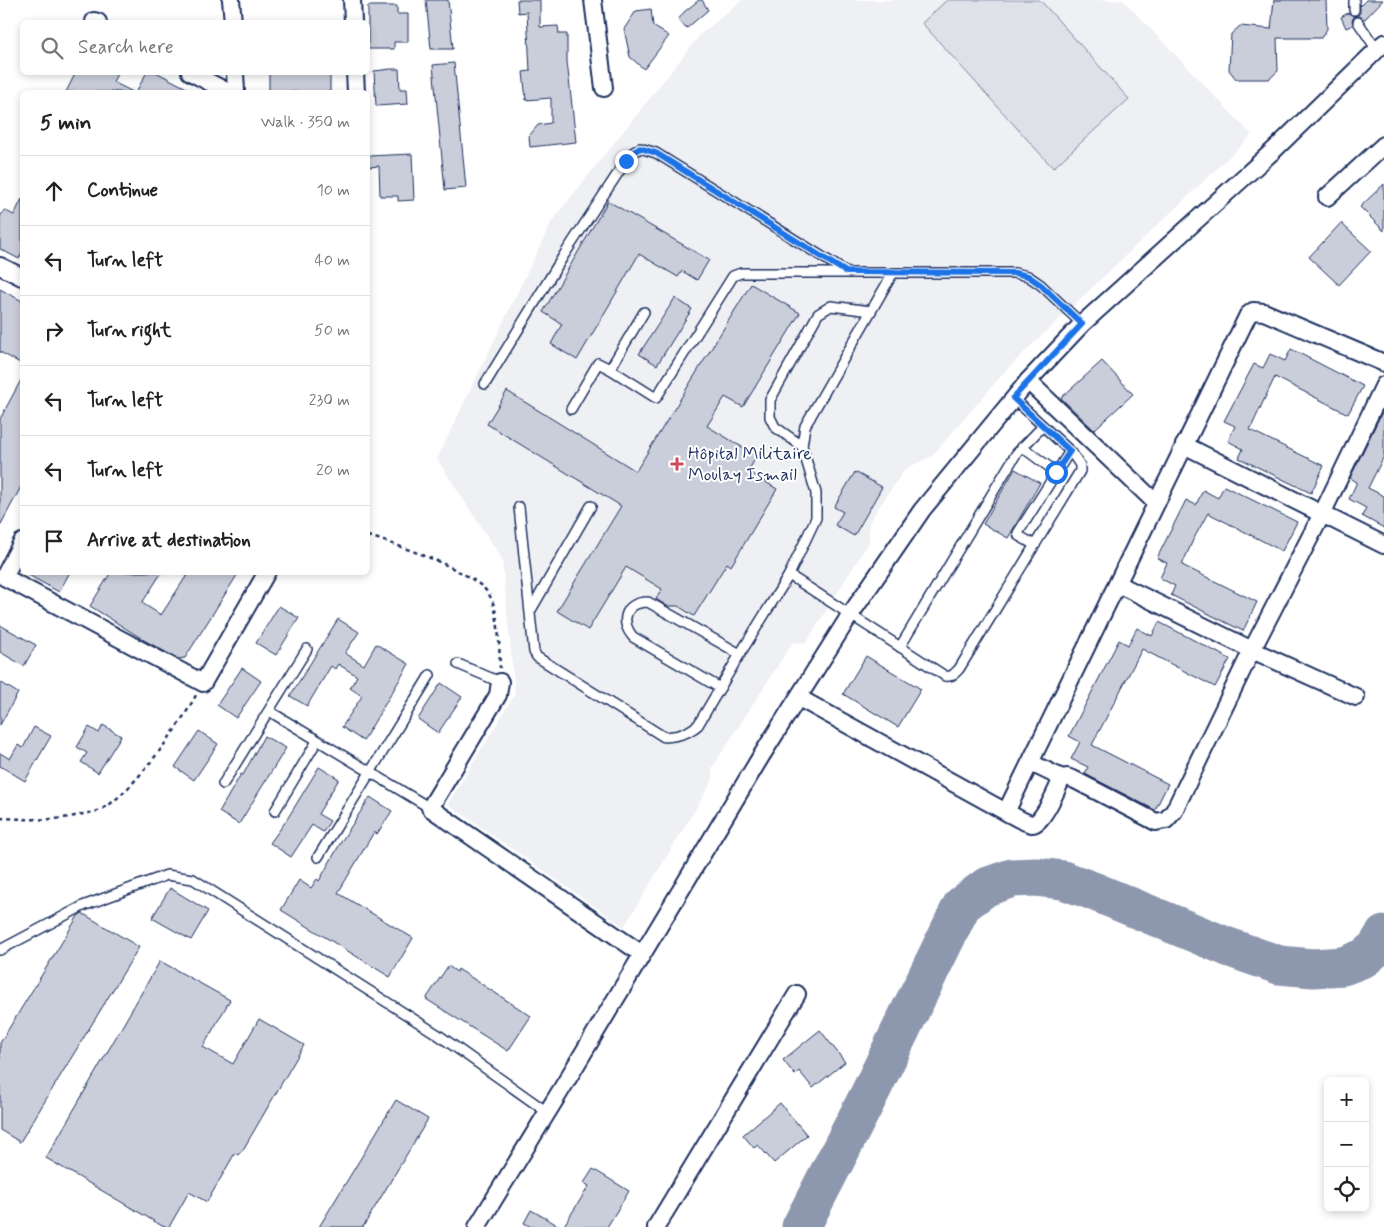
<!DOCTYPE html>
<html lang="en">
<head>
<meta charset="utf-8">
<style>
	:root { --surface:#fff; --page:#f2f2f2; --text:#222; --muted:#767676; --line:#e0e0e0 }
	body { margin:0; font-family:Mynerve,sans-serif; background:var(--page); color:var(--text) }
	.controls { position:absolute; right:15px; bottom:15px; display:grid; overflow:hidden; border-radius:8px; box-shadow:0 2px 8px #0003 }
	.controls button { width:45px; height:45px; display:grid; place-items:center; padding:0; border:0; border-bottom:1px solid var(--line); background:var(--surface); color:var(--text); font:25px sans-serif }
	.stop { position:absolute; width:15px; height:15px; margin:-11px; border:4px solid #1a73e8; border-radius:50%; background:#fff }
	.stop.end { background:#1a73e8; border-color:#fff; box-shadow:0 1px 5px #0008 }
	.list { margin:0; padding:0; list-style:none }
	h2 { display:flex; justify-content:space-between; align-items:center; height:65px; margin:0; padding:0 20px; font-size:21px }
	h2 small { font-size:16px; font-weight:400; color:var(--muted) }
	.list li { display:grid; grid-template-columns:32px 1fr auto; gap:15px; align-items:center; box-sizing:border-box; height:70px; padding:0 20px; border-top:1px solid var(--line) }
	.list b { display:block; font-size:19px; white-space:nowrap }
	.list em { font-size:16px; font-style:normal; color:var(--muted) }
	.icon { flex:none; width:28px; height:28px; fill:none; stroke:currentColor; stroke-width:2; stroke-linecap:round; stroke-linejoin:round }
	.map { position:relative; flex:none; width:1384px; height:1227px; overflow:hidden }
	.search { position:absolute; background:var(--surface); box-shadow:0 2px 8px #0003; left:20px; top:20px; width:350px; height:55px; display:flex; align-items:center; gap:12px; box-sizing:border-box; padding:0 18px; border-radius:8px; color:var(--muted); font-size:19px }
	.panel { position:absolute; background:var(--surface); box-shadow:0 2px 8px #0003; left:20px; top:90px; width:350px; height:485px; border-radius:8px }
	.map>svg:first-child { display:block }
	.built { fill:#eff0f4 }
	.green { fill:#dee1e7; stroke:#7c88a2 }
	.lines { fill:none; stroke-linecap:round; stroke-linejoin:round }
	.taxiway { stroke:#8d97ae; stroke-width:39 }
	.building { fill:#caceda; stroke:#1b2f5e }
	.lane-casing { stroke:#1b2f5e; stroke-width:12 }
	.street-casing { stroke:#1b2f5e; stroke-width:20 }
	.path { stroke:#1b2f5e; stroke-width:2.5; stroke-dasharray:4 4; stroke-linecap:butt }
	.lane { stroke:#fff; stroke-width:9 }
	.street { stroke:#fff; stroke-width:16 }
	.route { stroke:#1a73e8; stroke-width:6 }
	.poi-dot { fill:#d1495b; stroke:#fff; stroke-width:2 }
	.labels { text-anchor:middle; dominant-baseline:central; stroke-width:4; stroke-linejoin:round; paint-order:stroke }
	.poi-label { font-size:18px; fill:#1b2f5e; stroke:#fff; text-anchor:start }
</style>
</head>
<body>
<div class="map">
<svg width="1384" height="1227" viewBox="0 0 1384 1227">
	<rect width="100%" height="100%" fill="#fff"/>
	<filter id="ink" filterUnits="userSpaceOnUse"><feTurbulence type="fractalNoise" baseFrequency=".02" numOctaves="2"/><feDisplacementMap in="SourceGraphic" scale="10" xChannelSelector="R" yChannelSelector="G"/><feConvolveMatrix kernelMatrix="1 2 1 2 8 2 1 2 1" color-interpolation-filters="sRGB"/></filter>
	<g filter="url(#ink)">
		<path class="built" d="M742,0H1123L1252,135L1009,367L932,456L905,469L869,522V542L806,643L793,642L712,768L713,780L624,927L448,804L515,694L502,559L437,459L552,221L700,35Z"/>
		<path class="green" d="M947,0H1040L1129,99L1053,168L922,23Z"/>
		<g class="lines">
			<path class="taxiway" d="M801,1227L868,1097L962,905L986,887L1012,878L1036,877L1063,880L1093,891L1228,947L1279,965L1313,968L1343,966L1364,958L1376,948L1384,935"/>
		</g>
		<g class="building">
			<path d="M426,0H448L453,49H431Z"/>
			<path d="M517,0H540V27L558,26L559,34H567V61L576,142L530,147L529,136L538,125L551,123V98L526,100L523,72L530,71L527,12L518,13Z"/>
			<path d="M699,0H702L708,10L687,28L678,20L684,12Z"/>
			<path d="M1274,0H1326L1327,29L1321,38H1277L1278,71L1269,79H1236L1229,70L1231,34L1240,26L1271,29Z"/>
			<path d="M1366,0H1383L1366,18L1364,19L1358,16L1354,17L1352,20L1353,25L1346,28L1341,17L1348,13L1354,16L1358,15L1360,13V6Z"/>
			<path d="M368,6H397V14H408V42H394V49H368Z"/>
			<path d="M651,9L653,26L669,36L644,69L630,57L624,29L636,11Z"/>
			<path d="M454,63L466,188L445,190L433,65Z"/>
			<path d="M391,69H399L400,89H407L408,104L376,106L374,71Z"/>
			<path d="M76,72H118L113,82L133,92H66Z"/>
			<path d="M147,72H156L194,92H136Z"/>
			<rect x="269" y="72" width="61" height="20"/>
			<path d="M412,154L414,200L398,201V196H380L379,166L369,167L368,156Z"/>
			<path d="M1384,184V231L1360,207Z"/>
			<path d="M22,199V252L19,259L0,249V217L4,210L14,215Z"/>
			<path d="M608,201L709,260L697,280L682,271L678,277L639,254L577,360L551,344L562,324L543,312Z"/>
			<path d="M1341,223L1371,251L1339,285L1309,257Z"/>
			<path d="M751,284L800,313L743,407L725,397L707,426L757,456L748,471L777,489L731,566L727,563L694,616L678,606H667L656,599L662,589L626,567L588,630L557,611L621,506L487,424L507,391L636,471Z"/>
			<path d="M0,289L22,301V364L0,352Z"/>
			<path d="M675,298L692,309L657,365L639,354Z"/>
			<path d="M1291,349L1363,386L1348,414L1275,377L1263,402L1250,430L1324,466L1311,493L1239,458L1243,449L1228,441L1235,426L1224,421L1254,364L1263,368L1270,354L1285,361Z"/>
			<path d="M1102,361L1133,394L1094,430L1061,398Z"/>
			<path d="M22,378V485L0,526V419Z"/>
			<path d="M1384,408V456L1368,488L1384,496V528L1362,516L1366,508L1349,499L1357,482L1350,478Z"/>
			<path d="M1015,469L1040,483L1008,538L983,524Z"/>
			<path d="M855,472L882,487L854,536L835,525L843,512L834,507Z"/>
			<path d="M1224,486L1297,522L1282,551L1208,513L1193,540L1182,565L1257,602L1243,631L1171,595L1175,586L1160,578L1167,563L1157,558L1186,500L1196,505L1203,490L1218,498Z"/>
			<path d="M23,572H70L59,592Z"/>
			<path d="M111,572H162L142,603L161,615L189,572H239L185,658L178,659L144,640L90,606Z"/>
			<path d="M279,606L299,618L276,655L256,643Z"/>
			<path d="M338,619L359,632L345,653L364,665L376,644L409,664L363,741L342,727L362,696L350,688L357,676L338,664L335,669L331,666L307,706L290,696Z"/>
			<path d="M1159,622L1230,659L1215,687L1142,649L1092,745L1168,784L1155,810L1085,774L1088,767L1071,759L1080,742L1069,736L1119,640L1128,645L1137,628L1152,636Z"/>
			<path d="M0,625L36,645L24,666L0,652Z"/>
			<path d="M866,656L921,689L898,727L843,694Z"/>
			<path d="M242,668L261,681L236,718L217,705Z"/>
			<path d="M0,682L18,693L0,725Z"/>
			<path d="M441,683L462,697L438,733L418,719Z"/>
			<path d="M103,725L121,736L98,773L81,762L87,753L77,747L89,727L99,733Z"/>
			<path d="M34,727L51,736L25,781L0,766V753L10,759L18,745L23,748Z"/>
			<path d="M199,731L218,744L194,780L175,767Z"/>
			<path d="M264,736L286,748L239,824L219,812L241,774L243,775Z"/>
			<path d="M319,767L339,779L318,814L330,821L323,832L312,825L291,857L270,843L286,821Z"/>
			<path d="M370,797L392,811L377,834L374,832L338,893L413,938L390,977L281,910L299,880L311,888L317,879L319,881L341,842Z"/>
			<path d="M170,888L208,911L191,940L152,918Z"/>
			<path d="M82,913L139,947L20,1142L0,1130V1043L78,916Z"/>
			<path d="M160,961L230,1000L203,1047L233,1064L259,1019L304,1045L244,1148L238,1155L235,1153L207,1202L189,1192L169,1227H164L46,1158Z"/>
			<path d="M448,966L457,972L458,969L531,1016L508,1051L426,999Z"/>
			<path d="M820,1030L845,1062L813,1088L799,1071L795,1075L783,1060Z"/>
			<path d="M396,1100L428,1119L363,1227H319Z"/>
			<path d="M780,1103L807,1135L774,1163L758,1145L754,1148L743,1135Z"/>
			<path d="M593,1169L629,1191L607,1227H563L589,1186L584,1183Z"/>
			<path d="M531,1210L561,1227H531L524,1223Z"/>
		</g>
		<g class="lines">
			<g class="lane-casing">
				<g id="lane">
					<path d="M1354,0V10"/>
					<path d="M1358,22L1377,50"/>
					<path d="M893,273L805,426L802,446L816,493V518L789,575L945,676C952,677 954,674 959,669L1080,471V465L1072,453L1013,398"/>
					<path d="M644,312L610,369L656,398L733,276L741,273H1015L1028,276L1041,285L1082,324"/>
					<path d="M485,384L564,255L626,161L632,153L640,148L656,153L845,271"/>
					<path d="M571,409L598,363L610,369"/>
					<path d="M802,446L775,427L770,417V400L818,314L831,306L871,311"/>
					<path d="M1022,447L1056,472"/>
					<path d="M519,507L534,652L537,657L664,737C678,736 687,734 698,725L740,654L789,575"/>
					<path d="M1035,545L1019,536L1018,533L1070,451"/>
					<path d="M531,610L591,506"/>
					<path d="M900,647L1016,454L1043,426"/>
					<path d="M458,664L500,682"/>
					<path d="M720,688L633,637C619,620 626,602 648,602L740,654"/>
					<path d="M269,711L430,808"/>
					<path d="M223,784L307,649"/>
					<path d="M275,811L317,741"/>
					<path d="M318,857L430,675"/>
					<path d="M0,950L83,906L167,875L193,879L437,1034L547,1112"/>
				</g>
			</g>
			<g class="street-casing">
				<g id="street">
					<path d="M231,0L233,22"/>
					<path d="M352,0L353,22"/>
					<path d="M593,0L604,88"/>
					<path d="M94,21L98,22"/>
					<path d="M190,72L228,92"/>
					<path d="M235,72L236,92"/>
					<path d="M355,72L356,92"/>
					<path d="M1327,197L1384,145"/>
					<path d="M0,266L22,277"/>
					<path d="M1028,381L1156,503"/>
					<path d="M1184,445L1384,545"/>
					<path d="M22,542L4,577L203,683L267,572"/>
					<path d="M1118,584L1252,650L1356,697"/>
					<path d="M500,682L498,695L430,808L642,954"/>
					<path d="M799,698L1006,812C1014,816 1024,823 1032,824C1042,825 1058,787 1062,778L1067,777L1075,780L1156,822L1166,820L1174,811L1252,650L1322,514L1384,385"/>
					<path d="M1031,763L1062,778"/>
					<path d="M1006,812C1088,647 1166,480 1248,315L1253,311L1264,312L1384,363"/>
					<path d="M477,1227L561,1090L760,758L850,615L922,510L1028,381L1082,324L1274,150L1384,43"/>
					<path d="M656,1227L797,994"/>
				</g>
			</g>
			<g class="path">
				<path d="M368,536C395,544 472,570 488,593C500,610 499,647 500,668"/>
				<path d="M0,818C30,819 54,822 83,814C89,813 97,812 102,809C131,794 181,725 196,695"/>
			</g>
			<use href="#lane" class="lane"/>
			<use href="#street" class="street"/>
		</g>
	</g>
	<g class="lines" filter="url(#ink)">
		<path class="route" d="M626,161L632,153L640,148L656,153L846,272L1015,273L1028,276L1041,285L1082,324L1013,398L1070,451L1056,472"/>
	</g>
	<path class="poi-dot" d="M674.5 456.5h5v5h5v5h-5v5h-5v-5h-5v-5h5z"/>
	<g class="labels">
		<g class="poi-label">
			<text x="688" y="454">Hôpital Militaire<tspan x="688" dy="21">Moulay Ismail</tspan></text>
		</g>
	</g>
</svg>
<div class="controls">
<button>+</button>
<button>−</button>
<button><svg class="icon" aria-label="locate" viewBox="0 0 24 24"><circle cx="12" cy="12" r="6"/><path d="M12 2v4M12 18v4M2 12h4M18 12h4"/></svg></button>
</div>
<div class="stop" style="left:1056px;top:472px"></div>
<div class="stop end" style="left:626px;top:161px"></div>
<div class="search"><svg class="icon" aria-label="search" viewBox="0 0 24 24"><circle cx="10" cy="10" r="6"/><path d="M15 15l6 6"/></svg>Search here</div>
<section class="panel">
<h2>5 min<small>Walk · 350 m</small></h2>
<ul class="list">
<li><svg class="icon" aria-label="ahead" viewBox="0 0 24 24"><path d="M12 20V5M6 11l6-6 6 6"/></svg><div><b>Continue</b></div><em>10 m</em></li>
<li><svg class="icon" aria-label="left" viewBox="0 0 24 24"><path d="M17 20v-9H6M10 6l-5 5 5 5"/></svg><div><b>Turn left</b></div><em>40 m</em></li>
<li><svg class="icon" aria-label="right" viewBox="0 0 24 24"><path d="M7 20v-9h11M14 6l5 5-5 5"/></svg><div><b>Turn right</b></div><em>50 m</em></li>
<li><svg class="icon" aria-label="left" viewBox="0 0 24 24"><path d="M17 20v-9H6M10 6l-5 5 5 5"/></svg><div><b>Turn left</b></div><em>230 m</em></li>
<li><svg class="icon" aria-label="left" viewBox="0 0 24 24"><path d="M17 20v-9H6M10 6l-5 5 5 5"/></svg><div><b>Turn left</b></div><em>20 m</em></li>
<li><svg class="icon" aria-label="arrive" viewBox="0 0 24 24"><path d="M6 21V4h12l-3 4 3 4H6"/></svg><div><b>Arrive at destination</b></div></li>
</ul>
</section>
</div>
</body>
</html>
